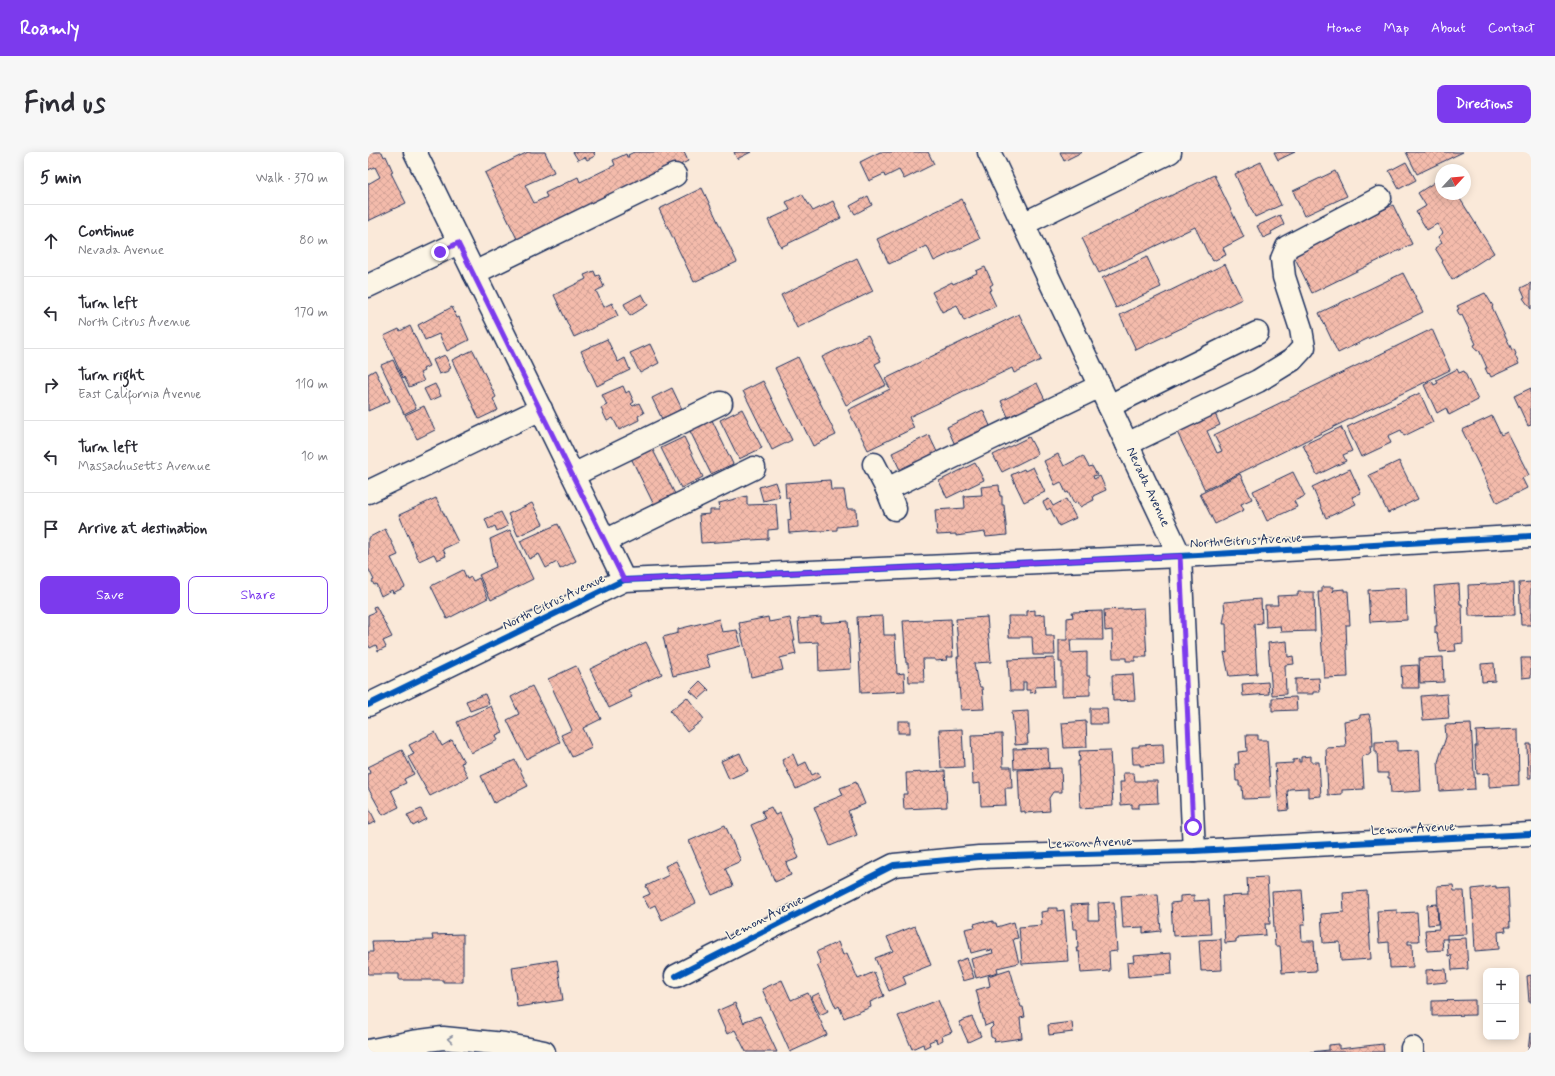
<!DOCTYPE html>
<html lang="en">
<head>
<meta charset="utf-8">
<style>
	:root { --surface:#fff; --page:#f7f7f7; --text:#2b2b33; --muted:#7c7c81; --line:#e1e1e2; --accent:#7c3aed }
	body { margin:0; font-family:Mynerve,sans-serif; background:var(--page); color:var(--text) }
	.controls { position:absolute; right:12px; bottom:12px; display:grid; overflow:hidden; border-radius:8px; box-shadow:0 2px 10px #0003 }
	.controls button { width:36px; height:36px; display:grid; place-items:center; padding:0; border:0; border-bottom:1px solid var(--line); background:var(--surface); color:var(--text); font:20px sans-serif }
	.compass { position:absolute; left:1067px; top:12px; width:36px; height:36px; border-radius:50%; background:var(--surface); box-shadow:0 2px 10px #0003; rotate:64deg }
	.stop { position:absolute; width:12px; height:12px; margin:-9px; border:3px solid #7c3aed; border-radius:50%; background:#fff }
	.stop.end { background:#7c3aed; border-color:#fff; box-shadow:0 1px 4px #0008 }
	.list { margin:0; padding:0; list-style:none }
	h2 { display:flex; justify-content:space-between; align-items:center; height:52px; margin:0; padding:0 16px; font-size:17px }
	h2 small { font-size:13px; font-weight:400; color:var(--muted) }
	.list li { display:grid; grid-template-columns:26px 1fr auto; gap:12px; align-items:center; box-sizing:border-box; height:72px; padding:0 16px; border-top:1px solid var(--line) }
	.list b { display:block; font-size:15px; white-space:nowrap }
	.list p { margin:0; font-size:13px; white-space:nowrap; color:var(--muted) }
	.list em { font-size:13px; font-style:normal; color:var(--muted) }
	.actions { display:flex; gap:8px; padding:12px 16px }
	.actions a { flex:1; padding:9px 0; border:1px solid var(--accent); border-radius:8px; text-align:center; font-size:14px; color:var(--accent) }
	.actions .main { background:var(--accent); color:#fff }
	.icon { flex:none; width:22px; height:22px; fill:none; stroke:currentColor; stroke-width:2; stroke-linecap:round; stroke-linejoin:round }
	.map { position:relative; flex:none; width:1163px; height:900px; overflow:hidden; border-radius:8px }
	header { display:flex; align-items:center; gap:24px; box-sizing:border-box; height:56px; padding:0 20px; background:var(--accent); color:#fff }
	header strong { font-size:19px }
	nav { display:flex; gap:22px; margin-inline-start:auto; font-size:14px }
	.intro { display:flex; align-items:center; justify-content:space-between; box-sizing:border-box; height:96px; padding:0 24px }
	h1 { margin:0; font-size:28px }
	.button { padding:10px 18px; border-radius:8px; background:var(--accent); color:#fff; font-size:14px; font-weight:700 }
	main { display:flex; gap:24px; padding:0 24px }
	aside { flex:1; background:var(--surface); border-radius:8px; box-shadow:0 2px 10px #0003 }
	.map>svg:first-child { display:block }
	.building { fill:url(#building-cross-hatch); stroke:#1b2f5e }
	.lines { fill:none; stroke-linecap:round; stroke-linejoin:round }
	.minor-casing { stroke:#1b2f5e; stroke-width:25 }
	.minor { stroke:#fcf5e5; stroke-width:22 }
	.cycleway-casing { stroke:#fcf5e5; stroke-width:8 }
	.cycleway { stroke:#0057b8; stroke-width:6 }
	.oneway { stroke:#8c92a2 }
	.route { stroke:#7c3aed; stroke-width:5 }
	.labels { text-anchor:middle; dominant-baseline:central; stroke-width:3; stroke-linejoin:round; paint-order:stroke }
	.street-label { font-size:13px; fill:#1b2f5e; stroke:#fcf5e5 }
</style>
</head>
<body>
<header>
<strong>Roamly</strong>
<nav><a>Home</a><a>Map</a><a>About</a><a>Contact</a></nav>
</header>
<div class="intro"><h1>Find us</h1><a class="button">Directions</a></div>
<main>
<aside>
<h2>5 min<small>Walk · 370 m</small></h2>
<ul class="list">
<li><svg class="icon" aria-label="ahead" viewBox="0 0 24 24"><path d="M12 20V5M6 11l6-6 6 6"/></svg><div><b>Continue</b><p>Nevada Avenue</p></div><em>80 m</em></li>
<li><svg class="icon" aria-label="left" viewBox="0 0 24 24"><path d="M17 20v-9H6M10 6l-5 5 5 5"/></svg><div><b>Turn left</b><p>North Citrus Avenue</p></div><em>170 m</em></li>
<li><svg class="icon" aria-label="right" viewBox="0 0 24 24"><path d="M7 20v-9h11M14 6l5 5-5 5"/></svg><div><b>Turn right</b><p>East California Avenue</p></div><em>110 m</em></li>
<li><svg class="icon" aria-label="left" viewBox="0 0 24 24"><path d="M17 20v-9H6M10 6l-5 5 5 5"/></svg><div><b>Turn left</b><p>Massachusetts Avenue</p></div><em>10 m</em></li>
<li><svg class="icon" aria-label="arrive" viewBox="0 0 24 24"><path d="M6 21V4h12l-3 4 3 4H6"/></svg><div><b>Arrive at destination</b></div></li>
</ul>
<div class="actions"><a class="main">Save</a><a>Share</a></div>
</aside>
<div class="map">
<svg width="1163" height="900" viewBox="0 0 1163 900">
	<defs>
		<pattern id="building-cross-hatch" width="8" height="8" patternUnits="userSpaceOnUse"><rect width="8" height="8" fill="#f4bbab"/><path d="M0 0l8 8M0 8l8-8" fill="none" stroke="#d1a196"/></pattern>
	</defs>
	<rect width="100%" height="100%" fill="#fae9d9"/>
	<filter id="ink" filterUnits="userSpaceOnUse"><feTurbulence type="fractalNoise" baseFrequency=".025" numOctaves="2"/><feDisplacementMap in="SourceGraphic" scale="8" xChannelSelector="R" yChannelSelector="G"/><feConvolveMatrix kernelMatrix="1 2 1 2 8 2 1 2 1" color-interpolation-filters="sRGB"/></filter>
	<g filter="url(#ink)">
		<g class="building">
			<path d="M0,0H14L16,5L18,4L25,20L23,21L38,51L0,69V32L12,25L7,15L0,18Z"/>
			<path d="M160,0H177L186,20L157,33L166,51L179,45L177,41L210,25L212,30L247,13L245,8L258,2L259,5H261L260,3L266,0H316L320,9L298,20L296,16L174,75L175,77L150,89L117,21Z"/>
			<path d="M205,0H227L226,1L227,4L219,8L217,5L210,8Z"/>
			<path d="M366,0H383L369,7Z"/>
			<path d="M512,0H560L566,12L536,27L531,18L517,25L516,22L501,29L492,10Z"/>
			<path d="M692,0H714L696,9Z"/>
			<path d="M906,0H927L910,8Z"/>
			<path d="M1038,0H1095L1049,22Z"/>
			<path d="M893,10L913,53L887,65L867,22Z"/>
			<path d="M1038,10L1048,28L1031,37L1021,19Z"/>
			<path d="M967,19L979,44L936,64L925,39Z"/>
			<path d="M846,23L876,85L855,96L858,103L845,109L841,102H840L827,75L731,121L714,86Z"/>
			<path d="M1073,26V42H1089L1126,101L1084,128L1074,110L1075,109L1067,96L1074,91L1070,85L1075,81L1069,72L1059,78L1048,60L1058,54L1050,41Z"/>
			<path d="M334,36L369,110L326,130L291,57Z"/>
			<path d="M434,42L445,59L465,49L473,66L413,95L400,68L422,58L418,50Z"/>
			<path d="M500,44L504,53L487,62L482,54Z"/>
			<path d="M594,47L612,87L566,109L559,94L521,112L509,87Z"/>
			<path d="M1025,53L1044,92L944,141L925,102Z"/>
			<path d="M912,63L916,73L903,80L904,82L895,86L889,74Z"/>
			<path d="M779,105L793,135L748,156L734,126Z"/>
			<path d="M489,106L505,139L429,176L413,143Z"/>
			<path d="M857,112L874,147L768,198L752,163Z"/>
			<path d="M617,115L625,132L622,134L624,138L621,139L628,154L596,169L589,153L574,160L564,140L584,130L585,132L609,121L608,119Z"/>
			<path d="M226,119L228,124L231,123L236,135L228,139L236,155L244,151L250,164L206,185L186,143L218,127L216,123Z"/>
			<path d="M1035,121L1055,160L970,201L951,161Z"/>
			<path d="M1163,131V157L1155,146L1157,145L1153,136Z"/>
			<path d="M1117,141L1125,154L1124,155L1144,198L1146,197L1148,202L1147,203L1151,212L1123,225L1121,221L1120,222L1117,216H1119L1111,198L1109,199L1106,193L1108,192L1094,163L1092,164L1089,158L1091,157L1089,154Z"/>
			<path d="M274,142L280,153L262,164L256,152Z"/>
			<path d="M84,155L89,166L91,165L101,188L79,199L71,182L57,188L50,173Z"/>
			<path d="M651,162L673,208L646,221L644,216L541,265L546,276L500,298L480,258L522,237L517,227Z"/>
			<path d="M42,174L61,214L55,217L56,219L52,221L56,229L41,235L36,225L35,226L16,184L31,177L32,179Z"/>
			<path d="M1064,177L1082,218L837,338L809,280L834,269L832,266L846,259L852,273L839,279L849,301L854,299L846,283Z"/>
			<path d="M500,183L513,209L507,212L518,233L478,253L454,205Z"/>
			<path d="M239,187L250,210L257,206L262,218L229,234L213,199Z"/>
			<path d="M282,192L291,211L272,221L262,201Z"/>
			<path d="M105,198L128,245L125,247L130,258L111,267L84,208Z"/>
			<path d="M77,203L83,216L81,217V219L71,222L65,208Z"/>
			<path d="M430,205L468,283L445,294L407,216Z"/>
			<path d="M25,208L48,256L36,262L13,213Z"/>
			<path d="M1089,217L1091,221L1096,219L1110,248L1081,263L1078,256L1069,261L1056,233L1064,229L1066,233L1070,231L1068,228Z"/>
			<path d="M7,218L22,249L0,259V222Z"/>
			<path d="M395,229L424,288L404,298L375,239Z"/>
			<path d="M669,231L678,250L641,267L633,249Z"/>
			<path d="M67,232L73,244L62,249L56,237Z"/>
			<path d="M255,234L258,241L261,239L266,250L263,252L265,254L271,251L276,261L270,264L271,268L251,278L245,266L239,269L233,256L239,253L234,243Z"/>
			<path d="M304,236L314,257L294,267L284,246Z"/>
			<path d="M1163,236V273L1160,274L1146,244Z"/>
			<path d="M1052,241L1065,270L1036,284L1033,278L1020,284L1023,291L993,305L979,275Z"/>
			<path d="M56,254L67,278L49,287L37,263Z"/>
			<path d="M374,257L394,296L371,307L352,268Z"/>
			<path d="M615,258L623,276L587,293L579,275Z"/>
			<path d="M1124,264L1133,283L1139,280L1161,323L1154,326L1159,336L1129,351L1094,278Z"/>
			<path d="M343,266L365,312L343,322L321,277Z"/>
			<path d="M973,275L984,299L975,303L978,309L949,323L935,293Z"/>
			<path d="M561,283L570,302L533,320L524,301Z"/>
			<path d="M316,285L335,325L313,336L293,296Z"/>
			<path d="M661,285L670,302L634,320L625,303Z"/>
			<path d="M284,296L307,342L286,353L263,306Z"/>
			<path d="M690,302L696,314L715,304L721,315L724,314L729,323L725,324L726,327L732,324L738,338L725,344L726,348L712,355L709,350L706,352L700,340L698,341L693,330L687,333L676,309Z"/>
			<path d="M1031,309L1050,347L1020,361L1001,323Z"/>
			<path d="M607,311L616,328L579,346L571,329Z"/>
			<path d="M665,315L677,340L656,350L643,323L656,317L657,319Z"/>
			<path d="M982,317L993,341L984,345L988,352L958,366L944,335Z"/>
			<path d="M925,320L937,344L926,349L929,355L899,369L885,339Z"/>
			<path d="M872,322L884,347L873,352L876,358L847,372L832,342Z"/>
			<path d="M462,328L463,338H476L479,357H488L489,373L469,375V378L421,381L420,368L423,367L421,346H418L417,331Z"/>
			<path d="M407,330L412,345L395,349L391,335Z"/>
			<path d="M631,333L632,344H634V353H636L639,383L618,385L617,380L588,384V382L569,383L567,358L597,356L596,344L614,343L613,335Z"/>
			<path d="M379,344V353L408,352L410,377L400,378V387L333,391L331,363L342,362V358H351V356H352L351,351Z"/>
			<path d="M68,346L90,390L75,397L78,404L69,408L66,402L51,409L31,363Z"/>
			<path d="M681,347L685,354L698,347L708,366L691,374L682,356L679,358L675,350Z"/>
			<path d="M164,351L175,372L150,384L140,362Z"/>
			<path d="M133,360L140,374L129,379L127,374L121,377L117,367Z"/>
			<path d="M190,372L208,409L192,417L189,410L178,416L171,402L161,407L152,389Z"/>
			<path d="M17,377L30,403L23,406L37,435L25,441L24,438L13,444L8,432L6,433L4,429L6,428L0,416V386Z"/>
			<path d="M142,378L165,427L123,448L111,423L128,415L122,387Z"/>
			<path d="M95,418L99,427L103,425L105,429L111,426L120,446L79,467L63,434Z"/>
			<path d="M1163,430V473H1153L1151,431Z"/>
			<path d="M1146,431L1147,463L1101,464L1100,433Z"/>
			<path d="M1091,432L1092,452H1094L1095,491L1087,492L1088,499L1072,500L1069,481H1067V474H1069L1066,434Z"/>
			<path d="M954,435H965V440L966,438L976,437V439H980L982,473H978L980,525L956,526L950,440H954Z"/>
			<path d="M1038,436L1039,468L1002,470L1000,438Z"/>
			<path d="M930,440H946L947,479L913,480L912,474L898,475L897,453H910L909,444L930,443Z"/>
			<path d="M893,447L894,471L886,472L889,522L861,524L856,500L859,501L858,472H855L857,460L856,450Z"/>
			<path d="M8,454L24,485L15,489L18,495L10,499L8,493L2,496L0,492V463L7,460L5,455Z"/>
			<path d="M776,456L779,505H767V509H758V506H745L744,478L737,479L736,458Z"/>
			<path d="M667,458V463L677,462L678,484H686L687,503H665L664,485H641L640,464H659V459Z"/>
			<path d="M734,459L735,488H702L703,501L719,500V524H722V543L694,544V510H691V488H699V466L705,465L704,460Z"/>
			<path d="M515,464L516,483H527L529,522L536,521L537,539L493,541L489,465Z"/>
			<path d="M400,465L401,470L422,466L427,488H425L428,502L412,506L415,518L383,525L371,471Z"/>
			<path d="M453,465V471L480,469L483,517L451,519L450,490L432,491L430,467Z"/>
			<path d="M619,465L623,510L606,511L609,528L612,535H614L616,557L593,558L589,505H591L588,467Z"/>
			<path d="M351,467L354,480L369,478L373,494L338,503L342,515L305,524L295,485L310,481V477Z"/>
			<path d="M583,467L585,505H578L579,508L567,509V507H555L556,530H541L540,511H538L535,469Z"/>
			<path d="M919,489L920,505L925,504L926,512L917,513L918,542L904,543L900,491Z"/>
			<path d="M278,490L294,522L260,538L264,545L241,556L222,517Z"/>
			<path d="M1075,505L1076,530L1052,531L1051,506Z"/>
			<path d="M686,506L687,534L667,535L668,540L662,541V538H658V530H655V539H642L640,508Z"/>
			<path d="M1153,506H1163V525L1154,526Z"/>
			<path d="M1126,511L1127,529L1114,530L1113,512Z"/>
			<path d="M1050,513L1051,536H1034L1033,514Z"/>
			<path d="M208,514L233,567L215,576L224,596L204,605L193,583L204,578L180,527Z"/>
			<path d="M765,522L767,548L745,549L744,523Z"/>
			<path d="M951,526L952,540H945V542H927V527Z"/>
			<path d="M332,529L341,538L331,547L322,539Z"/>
			<path d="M900,530L901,542L875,544L874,532Z"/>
			<path d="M164,534L192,590L158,607L139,568L151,562L143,545Z"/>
			<path d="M117,542L121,552L102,559L98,549Z"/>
			<path d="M1079,542L1081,566L1055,568L1053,544Z"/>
			<path d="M319,545L336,567L319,580L302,559Z"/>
			<path d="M928,545L929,558L904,559V546Z"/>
			<path d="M123,554L135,580L128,583L130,588L103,601L89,570Z"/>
			<path d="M722,556H739L740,572H722Z"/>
			<path d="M660,559L661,582L659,583L660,592L647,593L644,560Z"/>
			<path d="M1001,562L1004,574L1005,594H1002L1003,601H1001V603L994,604L996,637L974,638V642L960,643L958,596L978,595L976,569L992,566V563Z"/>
			<rect x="530" y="569" width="12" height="12"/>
			<path d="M718,569L719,595L696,596L694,571Z"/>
			<path d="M1103,572L1107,637L1072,639L1070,610L1078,585L1077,573Z"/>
			<path d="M594,577L596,615L573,616L571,578Z"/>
			<path d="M1150,577L1151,633L1121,635V621L1109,622L1107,594H1109L1108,579Z"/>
			<path d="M67,580L74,594L84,588L96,610L93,611L100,625L62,644L40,605L46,602L41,593Z"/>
			<path d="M634,582L635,615H643L644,636H637L638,653L613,654L612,631L605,632L603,583Z"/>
			<path d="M878,583H890V588H899L903,646L875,647L874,634H871V629H868L867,612H871L870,600L879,599Z"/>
			<path d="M1029,589V599L1051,598L1053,639L1023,641L1022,626H1020V621H1010L1009,600H1007V590Z"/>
			<path d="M795,592L796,613L772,614V612H765L764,595H771V593Z"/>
			<path d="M1159,592H1163V626H1160Z"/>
			<path d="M680,596L681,616L646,617L645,597Z"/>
			<path d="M34,598L46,622L36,627L38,631L23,638L31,655L15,663L0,636V622L2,621L0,615Z"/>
			<path d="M742,598L745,654L712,656L710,609H712L711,599Z"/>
			<path d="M372,601L380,619L361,627L353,609Z"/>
			<path d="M425,602L430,614L438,610L444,623L450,620L452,625L428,637L414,608Z"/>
			<path d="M943,604V610H951L953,644L940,645V636L921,637V639H919L921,658L911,659L907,612L925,611V608L931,607V610H933V605Z"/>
			<path d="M147,608L160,634L126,651L113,624Z"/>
			<path d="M693,616L694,640H685L681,646L682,659L657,661V659L652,660L650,618Z"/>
			<path d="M577,619L579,655L536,657L535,642H539L538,621Z"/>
			<path d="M755,621H766L767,629H789L790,651L771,652V656H764V652L753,653L752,630H756Z"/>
			<path d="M488,630L497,652L480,659L489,683L462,694L446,655L475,643L472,636Z"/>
			<path d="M0,654L8,670L0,673Z"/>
			<path d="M403,655L407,663L412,661L431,706L418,711L423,723L407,730L383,673L397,667L394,659Z"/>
			<path d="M53,657L58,667L45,674L39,663Z"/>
			<path d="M357,673L373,709L357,716L365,734L344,743L321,689Z"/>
			<path d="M308,709L328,751L294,768L287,753L281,756L275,745L282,742L278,734L301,723L297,714Z"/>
			<path d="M899,725L902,772H897L898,783L870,785V787H868V790L857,791L854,744L880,743L879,726Z"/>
			<path d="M1085,733L1086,739H1096L1099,782L1079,783V787H1074L1075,798L1059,799L1057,778L1071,777L1069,734Z"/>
			<path d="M1128,734V736L1140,735L1142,775H1137L1138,779L1130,780L1131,797L1107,799L1104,737Z"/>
			<path d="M934,738L937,773H933L934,789H946L948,819L914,821L912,794H907L904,740Z"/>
			<path d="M999,739L1003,807L973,809L972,790L955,791L953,762L976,760L975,741Z"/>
			<path d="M790,742L793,779L775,781V775L755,776L753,744Z"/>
			<path d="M826,743V749L841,748L843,782L805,784L803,751L812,750V744Z"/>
			<path d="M746,750L749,799L741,800L742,819L713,821L711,799L709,800L708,796H710L709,777H705L703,753L720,752V768H731L730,751Z"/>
			<path d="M1069,752L1070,772L1060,773L1059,753Z"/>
			<path d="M680,756H689V759L696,758L700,809L654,812L651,775L674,773L673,760L680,759Z"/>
			<path d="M1029,758V761L1049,760L1051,789H1040V792H1044L1045,815L1022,816L1021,790L1011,791L1009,759Z"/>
			<path d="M616,769L617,771L625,769V771H628L629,775L646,770L650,786L645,787L651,811L629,816L630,820L608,826L603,807L625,801L624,798L619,799L618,797L603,801L597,777L607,775L606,772Z"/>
			<path d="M547,774L563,813L535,824L538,832L521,839L507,806L525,799L519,785Z"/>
			<path d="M95,782V830H75V828H31V822H0V800H5L4,789L65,788L64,783Z"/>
			<path d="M1098,786L1100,817L1084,818L1083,803L1080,804L1079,787Z"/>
			<path d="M853,787L854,818L833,819L831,788Z"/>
			<path d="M470,790L475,803L479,801L490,827L506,820L516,844L502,850L503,855L476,866L471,854L468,856L449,813L453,812L448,800Z"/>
			<path d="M803,801L804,822L760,825L759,811L766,810L765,804Z"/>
			<path d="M599,806L606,826L595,829L588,810Z"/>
			<path d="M189,808L195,848L149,855L144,815Z"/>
			<path d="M642,817L653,855H655L657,865L652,866L654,886L626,890L627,887L623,885L622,877L625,874L624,871L617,874L608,838L622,834L620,824Z"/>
			<path d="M1078,817L1079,830L1058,832V818Z"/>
			<path d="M1163,823V850H1161L1159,824Z"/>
			<path d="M414,828L423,848L440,841L459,883L422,900L394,837Z"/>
			<path d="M451,841L460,859L452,863L443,845Z"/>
			<path d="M570,848L584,880L574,884L575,888L569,891L568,887L561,890L562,893L556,896L555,892L544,897L530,864Z"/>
			<path d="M1107,848V863L1064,864V849Z"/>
			<path d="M367,851L376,871L377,869L392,864L409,900H378L367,878L359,882L349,859Z"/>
			<path d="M604,865L613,884L600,890L591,870Z"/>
			<path d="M704,870L705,880L681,883L680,873Z"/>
			<path d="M1162,881H1163V900H1160Z"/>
			<path d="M971,892V897L1015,892L1016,900H942L961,898V893Z"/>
		</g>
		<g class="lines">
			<g class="minor-casing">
				<g id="minor">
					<path d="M47,0L256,428"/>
					<path d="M621,0L812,404L826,699"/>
					<path d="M655,72L802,0"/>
					<path d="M106,121L307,23"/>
					<path d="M0,134L90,91"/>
					<path d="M741,254L889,181"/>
					<path d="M759,292L890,229L924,208L936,195L933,177L916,125L914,107L919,95L1012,46"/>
					<path d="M506,312L519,337L527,357"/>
					<path d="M205,323L353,251"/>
					<path d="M519,337L732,234"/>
					<path d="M0,340L173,257"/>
					<path d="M237,389L386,316"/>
					<path d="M0,553L256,428L812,404L1163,384"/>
					<path d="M308,824L526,713L611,705L826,699L1163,682"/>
					<path d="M0,899L44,890L75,886L136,892L176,900"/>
					<path d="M1044,900V896"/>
				</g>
			</g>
			<use href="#minor" class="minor"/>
			<g class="cycleway-casing">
				<g id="cycleway">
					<path d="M0,553L256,428L812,404L1163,384"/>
					<path d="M308,824L526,713L611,705L826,699L1163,682"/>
				</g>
			</g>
			<use href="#cycleway" class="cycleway"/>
		</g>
		<defs><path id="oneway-chevron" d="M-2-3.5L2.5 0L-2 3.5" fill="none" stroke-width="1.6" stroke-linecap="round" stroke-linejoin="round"/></defs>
		<use class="oneway" href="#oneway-chevron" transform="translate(82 887) rotate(-174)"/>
	</g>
	<g class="lines" filter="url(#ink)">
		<path class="route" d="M72,100L90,91L256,428L812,404L825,675"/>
	</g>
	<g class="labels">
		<g class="street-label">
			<text transform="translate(780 335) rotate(65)">Nevada Avenue</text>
			<text transform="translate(878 389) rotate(-3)">North Citrus Avenue</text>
			<text transform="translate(186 450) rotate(-26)">North Citrus Avenue</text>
			<text transform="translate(1045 677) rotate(-3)">Lemon Avenue</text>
			<text transform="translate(722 691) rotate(-2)">Lemon Avenue</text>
			<text transform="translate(397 766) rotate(-27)">Lemon Avenue</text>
		</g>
	</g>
</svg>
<div class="controls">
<button>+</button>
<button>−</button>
</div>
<svg class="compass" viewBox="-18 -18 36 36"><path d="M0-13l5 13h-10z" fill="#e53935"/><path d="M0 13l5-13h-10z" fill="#7c7c81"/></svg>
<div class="stop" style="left:825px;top:675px"></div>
<div class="stop end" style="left:72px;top:100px"></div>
</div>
</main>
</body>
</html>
